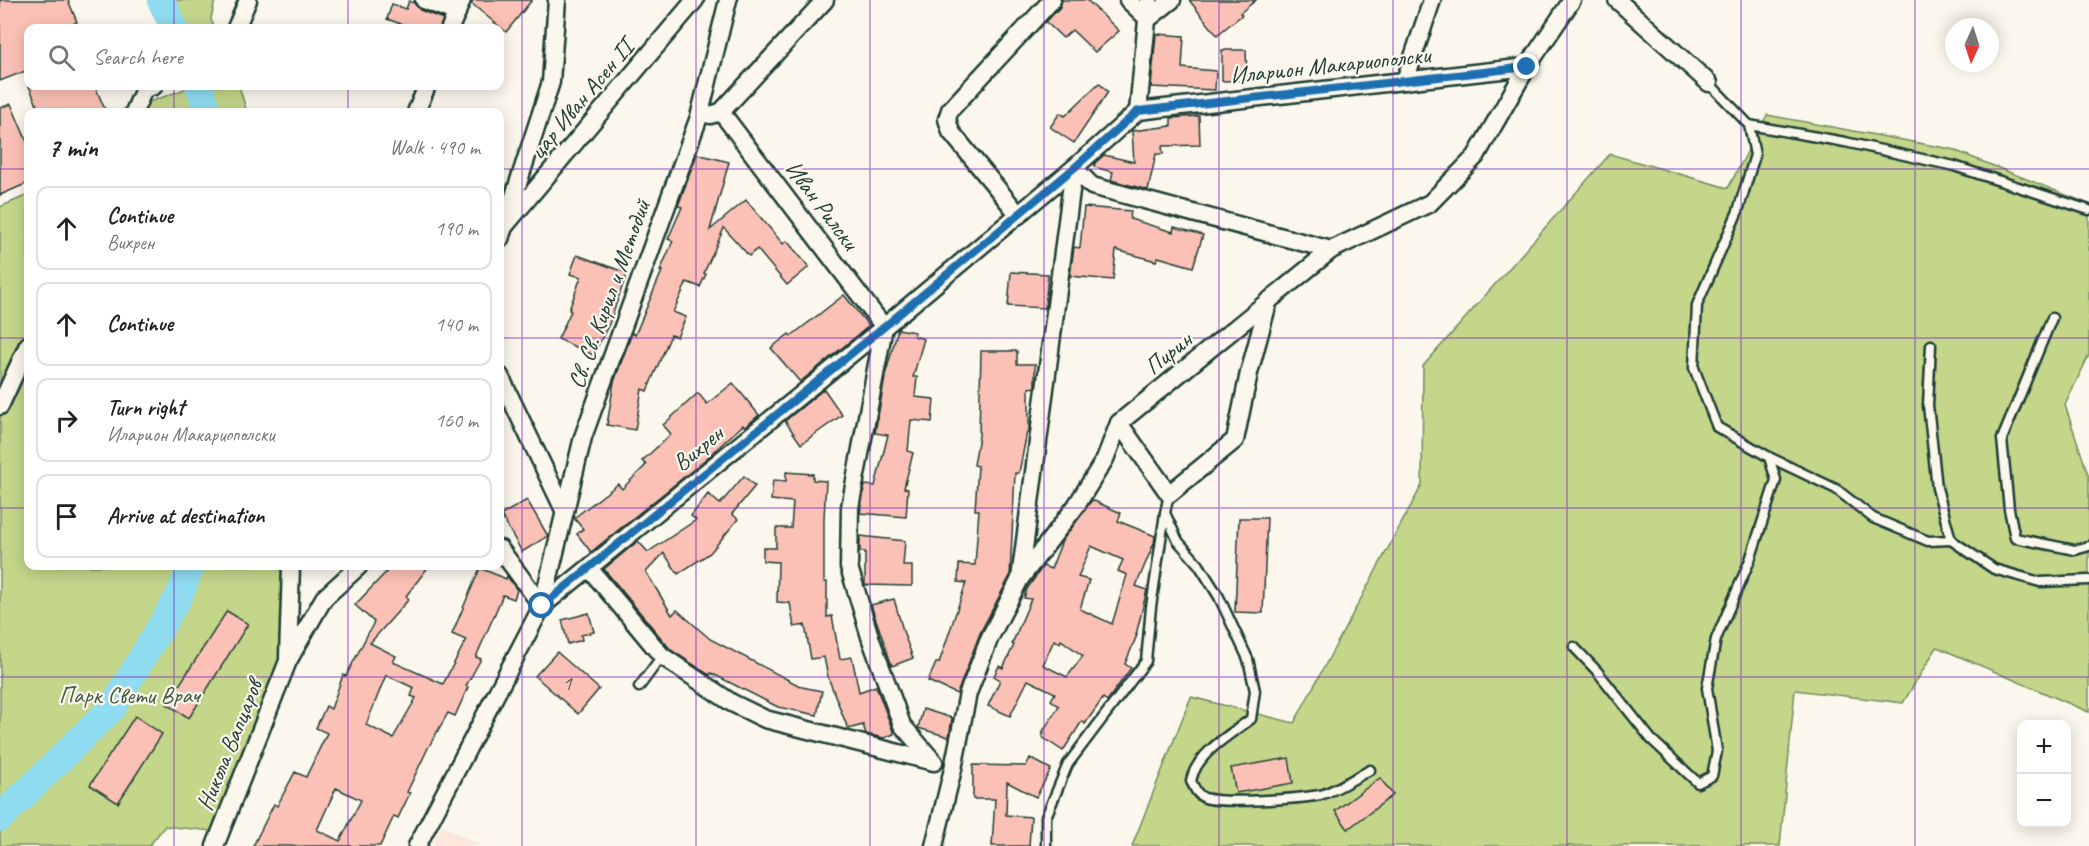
<!DOCTYPE html>
<html lang="en">
<head>
<meta charset="utf-8">
<style>
	:root { --surface:#fff; --page:#f2f2f2; --text:#222; --muted:#767676; --line:#e0e0e0 }
	body { margin:0; font-family:Caveat,sans-serif; background:var(--page); color:var(--text) }
	.controls { position:absolute; right:18px; bottom:18px; display:grid; overflow:hidden; border-radius:12px; box-shadow:0 3px 15px #0003 }
	.controls button { width:54px; height:54px; display:grid; place-items:center; padding:0; border:0; border-bottom:2px solid var(--line); background:var(--surface); color:var(--text); font:30px sans-serif }
	.compass { position:absolute; left:1945px; top:18px; width:54px; height:54px; border-radius:50%; background:var(--surface); box-shadow:0 3px 15px #0003; rotate:183deg }
	.stop { position:absolute; width:18px; height:18px; margin:-14px; border:4px solid #1f6fb2; border-radius:50%; background:#fff }
	.stop.end { background:#1f6fb2; border-color:#fff; box-shadow:0 2px 6px #0008 }
	.list { margin:0; padding:0; list-style:none }
	h2 { display:flex; justify-content:space-between; align-items:center; height:78px; margin:0; padding:0 24px; font-size:26px }
	h2 small { font-size:20px; font-weight:400; color:var(--muted) }
	.list li { display:grid; grid-template-columns:39px 1fr auto; gap:18px; align-items:center; box-sizing:border-box; height:84px; margin:0 12px 12px; padding:0 12px; border:2px solid var(--line); border-radius:12px }
	.list b { display:block; font-size:22px; white-space:nowrap }
	.list p { margin:0; font-size:20px; white-space:nowrap; color:var(--muted) }
	.list em { font-size:20px; font-style:normal; color:var(--muted) }
	.icon { flex:none; width:33px; height:33px; fill:none; stroke:currentColor; stroke-width:2; stroke-linecap:round; stroke-linejoin:round }
	.map { position:relative; flex:none; width:2089px; height:846px; overflow:hidden }
	.search { position:absolute; background:var(--surface); box-shadow:0 3px 15px #0003; left:24px; top:24px; width:480px; height:66px; display:flex; align-items:center; gap:15px; box-sizing:border-box; padding:0 21px; border-radius:12px; color:var(--muted); font-size:22px }
	.panel { position:absolute; background:var(--surface); box-shadow:0 3px 15px #0003; left:24px; top:108px; width:480px; height:462px; border-radius:12px }
	.map>svg:first-child { display:block }
	.built { fill:#fbe7dc }
	.green { fill:#c3d68a; stroke:#718a5f; stroke-width:1.5 }
	.lines { fill:none; stroke-linecap:round; stroke-linejoin:round }
	.river { stroke:#90dcf0; stroke-width:28 }
	.building { fill:#fcc1b6; stroke:#1f3d34; stroke-width:1.5; fill-rule:evenodd }
	.lane-casing { stroke:#1f3d34; stroke-width:13 }
	.street-casing { stroke:#1f3d34; stroke-width:21 }
	.lane { stroke:#fbf7ec; stroke-width:8 }
	.street { stroke:#fbf7ec; stroke-width:16 }
	.route { stroke:#1f6fb2; stroke-width:8 }
	.grid { fill:none; stroke:#7b2cbf; stroke-width:1.5; stroke-opacity:0.55 }
	.labels { text-anchor:middle; dominant-baseline:central; stroke-width:4.5; stroke-linejoin:round; paint-order:stroke }
	.number-label { font-size:21px; fill:#565e54 }
	.street-label { font-size:24px; fill:#1f3d34; stroke:#fbf7ec }
	.park-label { font-size:24px; fill:#405c45; stroke:#fbf7ec }
</style>
</head>
<body>
<div class="map">
<svg width="2089" height="846" viewBox="0 0 2089 846">
	<rect width="100%" height="100%" fill="#fbf7ec"/>
	<filter id="ink" filterUnits="userSpaceOnUse"><feTurbulence type="fractalNoise" baseFrequency=".0167" numOctaves="2"/><feDisplacementMap in="SourceGraphic" scale="12" xChannelSelector="R" yChannelSelector="G"/><feConvolveMatrix kernelMatrix="1 2 1 2 8 2 1 2 1" color-interpolation-filters="sRGB"/></filter>
	<g filter="url(#ink)">
		<path class="built" d="M442,825L482,846H431Z"/>
		<g class="green">
			<path d="M168,0H215L211,19L214,28H181Z"/>
			<path d="M193,86H239L247,112H122Z"/>
			<path d="M1767,115L1951,149L2089,204V355L2065,405L2089,477V712L1937,647L1903,703L1795,690L1780,846H1132L1191,697L1294,723L1422,485L1423,366L1610,154L1728,188Z"/>
			<path d="M28,195V566H286L282,666L212,831L165,826L149,846H0V207Z"/>
		</g>
		<g class="lines">
			<g class="river">
				<path d="M161,0L174,28"/>
				<path d="M199,86L208,112"/>
				<path d="M0,818L112,708L179,596L191,566"/>
			</g>
		</g>
		<g class="building">
			<path d="M0,0H68L77,22L71,25L72,28H28V70L0,81Z"/>
			<path d="M472,0H532L506,32L472,4Z"/>
			<path d="M1062,0H1087L1119,31L1095,52L1072,30L1063,38L1046,22L1060,7Z"/>
			<path d="M1189,0H1256L1240,13L1242,15L1217,35Z"/>
			<path d="M409,1L414,3L420,10L443,19L440,28H412L387,19L392,4L406,9Z"/>
			<path d="M1156,34L1184,36L1182,68L1216,71L1215,90L1151,87Z"/>
			<path d="M1222,50H1246L1247,80L1222,81Z"/>
			<path d="M1099,83L1108,92L1074,143L1050,127L1060,113L1065,116Z"/>
			<path d="M29,86H95L106,112H40Z"/>
			<path d="M11,104L28,144V183L0,195V108Z"/>
			<path d="M1199,116L1200,145L1162,146L1163,154H1156L1148,190L1111,180L1113,172L1094,167L1095,163L1104,155L1134,162L1132,131L1171,126V118Z"/>
			<path d="M697,154L729,162L710,230L746,200L783,244L787,241L809,267L787,285L757,249L749,256L724,228L704,273L706,274L700,287L687,282L673,312L686,317L677,337L671,335L647,391L642,389L635,430L607,425L614,382L632,333L635,335L662,271H660L673,241L668,239L682,207L678,206Z"/>
			<path d="M1084,207L1131,211L1130,219L1173,232L1174,227L1203,235L1193,267L1158,257L1156,261L1116,250L1113,280L1070,276L1074,247L1080,248Z"/>
			<path d="M577,255L627,273L609,324L593,355L558,339L571,311L569,310L581,277L570,274Z"/>
			<path d="M1011,272L1048,274L1045,308L1008,306Z"/>
			<path d="M844,295L869,326L800,382L771,348L789,334L791,336Z"/>
			<path d="M898,329L915,332L914,336L924,339L913,377H917L915,397L934,399L932,422L911,420L908,451L913,453L904,488L908,489L906,517L860,513L865,485L875,486L888,435L875,433L886,372Z"/>
			<path d="M981,351H1017V364H1035V387L1029,388V432H1027L1019,473H1015L1010,576L980,633L957,694L928,681L936,663H939L966,583L958,582L959,564L975,565L979,510H975L978,466L974,465L979,436Z"/>
			<path d="M733,383L759,415L745,427L743,425L699,465L591,552L577,534L583,529L574,518L618,484L622,489L646,465L642,461L671,434L663,425L698,393L707,404Z"/>
			<path d="M824,389L842,415L801,444L785,421Z"/>
			<path d="M786,472L813,474V480L826,481L824,518V582H827V617L832,616L840,659L852,657L859,692L876,686L894,734L884,738L866,734L863,725L848,729L828,677L824,657L811,659L805,625L794,627L790,603L777,602L778,562L763,561V548H776V528H791L793,502L771,500L773,480L786,481Z"/>
			<path d="M744,476L755,486L732,514L738,519L710,553L678,574L664,553L646,572L672,615L677,610L710,639L802,687L822,691L817,715L778,707L711,673L710,675L706,673L671,650L604,569L638,541L648,552L696,520L691,516L708,494L720,504Z"/>
			<path d="M527,500L548,536L522,552L501,515Z"/>
			<path d="M1092,500L1121,513L1118,521L1155,536L1154,543L1136,586L1147,590L1136,635H1137L1125,664L1131,668L1107,701L1103,698L1085,724L1082,721L1063,751L1042,737L1044,733H1042L1059,706L1051,700L1055,693L1028,680L1010,716L988,706L1000,680L994,676L999,666L1003,668L1014,645L1012,644L1031,599L1024,598L1027,589L1043,566L1051,569L1062,541ZM1091,546L1123,560L1118,571L1127,575L1112,624L1080,609L1089,580L1078,577ZM1054,640L1060,643L1061,640L1083,656L1067,677L1043,665Z"/>
			<path d="M1239,518H1267L1263,613L1235,612Z"/>
			<path d="M860,536L905,541L903,566H912V586L865,585V552H860Z"/>
			<path d="M392,566H429L406,596L409,599L370,643L396,656L393,662L443,684L466,640L452,634L480,568L506,579L507,576L517,590L514,599L503,595L476,657L481,659L466,686L468,687L455,716L448,713L428,748L407,792L410,793L398,818L394,816L380,846H253L274,804L277,806L295,772L306,777L327,733L316,728L326,706L331,709L343,675L346,676L374,622L355,605ZM386,675L414,688L411,696L416,698L393,738L366,725ZM336,788L361,800L340,841L317,830Z"/>
			<path d="M894,599L904,634L913,658L892,666L871,605Z"/>
			<path d="M227,611L248,624L189,718L167,704Z"/>
			<path d="M589,613L594,632L581,635L582,640L568,644L562,620Z"/>
			<path d="M557,652L599,689L578,714L535,676Z"/>
			<path d="M923,709L952,718L949,737L918,728Z"/>
			<path d="M135,716L162,734L118,803L90,785Z"/>
			<path d="M1030,758L1051,769L1036,797L1007,782L1006,815L1031,817L1029,846H992L995,799H973V765L1026,766Z"/>
			<path d="M1289,758L1293,783L1236,793L1231,768Z"/>
			<path d="M1380,778L1393,795L1348,829L1335,811Z"/>
		</g>
		<g class="lines">
			<g class="lane-casing">
				<g id="lane">
					<path d="M1709,83L1749,125L1755,155L1738,211L1697,305L1694,368L1717,427L1769,457L1836,489L1873,518L1928,541L1951,540L1937,488L1928,405L1931,345"/>
					<path d="M1749,125L1845,142L1954,166L2089,210"/>
					<path d="M2052,318L2002,439L2009,509L2015,538L2075,550L2089,546"/>
					<path d="M1169,494L1165,513L1178,541L1199,565L1219,597L1248,659L1255,691L1251,719C1229,735 1196,754 1191,781C1195,789 1197,795 1205,798C1224,804 1299,799 1320,795C1335,791 1356,777 1370,770"/>
					<path d="M1951,540L1994,569L2040,582L2089,580"/>
					<path d="M1574,647L1597,671L1651,739L1698,783L1712,776L1717,751L1707,688L1716,639L1750,560L1776,480L1769,457"/>
					<path d="M639,687L662,656"/>
					<path d="M1046,846V817L1068,764L1146,661L1151,607L1165,513"/>
				</g>
			</g>
			<g class="street-casing">
				<g id="street">
					<path d="M424,0L457,13"/>
					<path d="M1128,0L1148,19L1172,0"/>
					<path d="M1617,0L1709,83"/>
					<path d="M236,28L248,0"/>
					<path d="M450,28L462,0"/>
					<path d="M1405,81L1432,0"/>
					<path d="M1138,111L1527,67"/>
					<path d="M1138,111L1074,168L1092,186L1331,250"/>
					<path d="M1138,111L1149,0"/>
					<path d="M134,112L144,89L154,86"/>
					<path d="M416,112L427,86"/>
					<path d="M721,112L884,327"/>
					<path d="M710,115L721,112L825,0"/>
					<path d="M1019,215L951,132L947,119L950,110L1052,0"/>
					<path d="M503,228L695,0"/>
					<path d="M500,239L551,82L557,0"/>
					<path d="M884,327L850,507L849,567L871,640L902,725L933,761"/>
					<path d="M500,376L564,510"/>
					<path d="M0,406L28,345"/>
					<path d="M1119,423L1169,494L1235,440L1249,373L1268,303"/>
					<path d="M500,549L542,606"/>
					<path d="M589,568L662,656L732,703L765,719L934,762"/>
					<path d="M542,606L884,327L1074,168L1020,579"/>
					<path d="M288,657L291,566"/>
					<path d="M215,846L288,661L324,598L359,566"/>
					<path d="M417,846L542,606L583,437L699,117L728,0"/>
					<path d="M934,846L953,769L968,693L990,637L1020,579L1076,506L1105,459L1119,423L1331,250L1430,203L1476,156L1527,67L1572,0"/>
				</g>
			</g>
			<use href="#lane" class="lane"/>
			<use href="#street" class="street"/>
		</g>
	</g>
	<g class="lines" filter="url(#ink)">
		<path class="route" d="M542,606L884,327L1074,168L1138,111L1527,67"/>
	</g>
	<path class="grid" d="M174,0V28M348,0V28M522,0V846M696,0V846M870,0V846M1044,0V846M1219,0V846M1393,0V846M1567,0V846M1741,0V846M1915,0V846M174,86V112M348,86V112M0,169H28M500,169H2089M0,338H28M500,338H2089M0,508H28M500,508H2089M174,566V846M348,566V846M0,677H2089"/>
	<g class="labels">
		<g class="number-label">
			<text x="567" y="683">1</text>
		</g>
		<g class="street-label">
			<text transform="translate(1330 65) rotate(-6)">Иларион Макариополски</text>
			<text transform="translate(581 99) rotate(-50)">цар Иван Асен II</text>
			<text transform="translate(822 205) rotate(53)">Иван Рилски</text>
			<text transform="translate(609 294) rotate(-70)">Св. Св. Кирил и Методий</text>
			<text transform="translate(1168 353) rotate(-39)">Пирин</text>
			<text transform="translate(698 448) rotate(-39)">Вихрен</text>
			<text transform="translate(229 745) rotate(-68)">Никола Вапцаров</text>
		</g>
		<g class="park-label">
			<text x="129" y="695">Парк Свети Врач</text>
		</g>
	</g>
</svg>
<div class="controls">
<button>+</button>
<button>−</button>
</div>
<svg class="compass" viewBox="-18 -18 36 36"><path d="M0-13l5 13h-10z" fill="#e53935"/><path d="M0 13l5-13h-10z" fill="#767676"/></svg>
<div class="stop" style="left:542px;top:606px"></div>
<div class="stop end" style="left:1527px;top:67px"></div>
<div class="search"><svg class="icon" aria-label="search" viewBox="0 0 24 24"><circle cx="10" cy="10" r="6"/><path d="M15 15l6 6"/></svg>Search here</div>
<section class="panel">
<h2>7 min<small>Walk · 490 m</small></h2>
<ul class="list">
<li><svg class="icon" aria-label="ahead" viewBox="0 0 24 24"><path d="M12 20V5M6 11l6-6 6 6"/></svg><div><b>Continue</b><p>Вихрен</p></div><em>190 m</em></li>
<li><svg class="icon" aria-label="ahead" viewBox="0 0 24 24"><path d="M12 20V5M6 11l6-6 6 6"/></svg><div><b>Continue</b></div><em>140 m</em></li>
<li><svg class="icon" aria-label="right" viewBox="0 0 24 24"><path d="M7 20v-9h11M14 6l5 5-5 5"/></svg><div><b>Turn right</b><p>Иларион Макариополски</p></div><em>160 m</em></li>
<li><svg class="icon" aria-label="arrive" viewBox="0 0 24 24"><path d="M6 21V4h12l-3 4 3 4H6"/></svg><div><b>Arrive at destination</b></div></li>
</ul>
</section>
</div>
</body>
</html>
